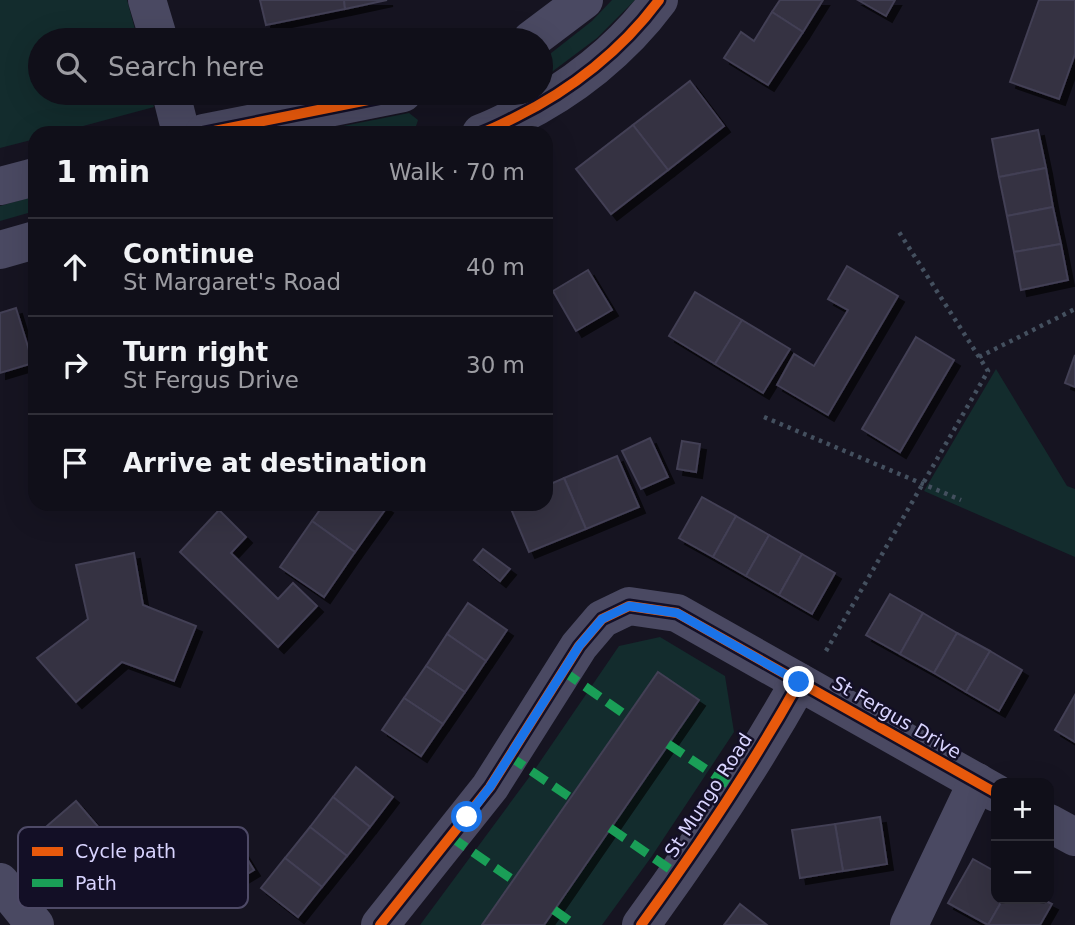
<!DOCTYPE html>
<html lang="en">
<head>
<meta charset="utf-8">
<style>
	:root { --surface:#100f19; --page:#191822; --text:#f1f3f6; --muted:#9c9ca2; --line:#302f38 }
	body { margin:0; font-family:"DejaVu Sans",sans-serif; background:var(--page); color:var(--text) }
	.controls { position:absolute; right:21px; bottom:21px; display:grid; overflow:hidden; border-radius:14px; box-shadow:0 7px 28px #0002 }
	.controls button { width:63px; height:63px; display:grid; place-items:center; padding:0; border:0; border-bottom:2px solid var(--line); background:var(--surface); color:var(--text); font:35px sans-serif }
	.stop { position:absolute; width:21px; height:21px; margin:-16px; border:5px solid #1a73e8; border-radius:50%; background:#fff }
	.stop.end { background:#1a73e8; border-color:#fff; box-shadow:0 2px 7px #0008 }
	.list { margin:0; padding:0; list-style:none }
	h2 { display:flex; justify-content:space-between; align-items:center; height:91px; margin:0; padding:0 28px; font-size:30px }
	h2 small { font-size:23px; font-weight:400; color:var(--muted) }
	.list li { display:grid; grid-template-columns:46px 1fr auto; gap:21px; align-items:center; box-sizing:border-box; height:98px; padding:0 28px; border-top:2px solid var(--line) }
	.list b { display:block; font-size:26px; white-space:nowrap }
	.list p { margin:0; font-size:23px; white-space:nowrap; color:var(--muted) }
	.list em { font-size:23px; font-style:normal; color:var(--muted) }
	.icon { flex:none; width:38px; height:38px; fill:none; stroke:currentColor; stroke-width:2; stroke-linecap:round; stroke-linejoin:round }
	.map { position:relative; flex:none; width:1075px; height:925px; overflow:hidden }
	.search { position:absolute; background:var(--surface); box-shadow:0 7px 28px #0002; left:28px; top:28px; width:525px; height:77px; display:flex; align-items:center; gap:18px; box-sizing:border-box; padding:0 24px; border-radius:38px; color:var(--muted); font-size:26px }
	.panel { position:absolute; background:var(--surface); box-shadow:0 7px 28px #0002; left:28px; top:126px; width:525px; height:385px; border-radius:21px }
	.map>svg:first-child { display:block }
	.green { fill:#132c2d }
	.building { fill:#343243; stroke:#433f54; stroke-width:2; filter:url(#shadow) }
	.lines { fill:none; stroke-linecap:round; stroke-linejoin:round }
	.path { stroke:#44505f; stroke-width:4.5; stroke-dasharray:3.5 5; stroke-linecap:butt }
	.minor { stroke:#4a4962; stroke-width:38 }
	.quiet { stroke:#1a9f57; stroke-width:9; stroke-dasharray:18 9; stroke-linecap:butt }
	.cycleway-casing { stroke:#130f26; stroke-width:15 }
	.cycleway { stroke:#e8590c; stroke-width:10 }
	.route { stroke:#1a73e8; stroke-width:9 }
	.labels { text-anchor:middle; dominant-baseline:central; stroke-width:5; stroke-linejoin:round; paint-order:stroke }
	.street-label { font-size:19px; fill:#d9d4ff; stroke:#130f26 }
	.key { fill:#130f26; stroke:#4e4a67; stroke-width:2 }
	.key-label { font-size:19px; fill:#d9d4ff }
</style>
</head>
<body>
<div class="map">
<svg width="1075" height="925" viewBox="0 0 1075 925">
	<defs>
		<filter id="shadow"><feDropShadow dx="6" dy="6" stdDeviation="0" flood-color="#0009"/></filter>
	</defs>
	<rect width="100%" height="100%" fill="#161421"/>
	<g class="green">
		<path d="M0,0H127L138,40H40V93H150L154,107L57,133H35V139L0,148Z"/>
		<path d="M612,0H635L597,38L541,80V61L592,21Z"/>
		<path d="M409,113L418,120L416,126C388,139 340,133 308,133Z"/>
		<path d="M35,196V211L0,221V206Z"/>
		<path d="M996,369L1067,486L1075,489V557L924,491Z"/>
		<path d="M660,637L725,676L734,732L652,856L602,925H420L533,772L619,646Z"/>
	</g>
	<g class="building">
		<path d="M260,0H344L345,9L266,25Z"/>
		<path d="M344,0H387L345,9Z"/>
		<path d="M780,0H823L803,32L772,12Z"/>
		<path d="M858,0H895L886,16Z"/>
		<path d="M1039,0H1075V54L1059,99L1010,82Z"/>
		<path d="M772,12L803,32L768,85L724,58L741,32L754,41Z"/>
		<path d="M690,81L724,126L668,170L633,125Z"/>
		<path d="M633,125L668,170L611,214L576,169Z"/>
		<path d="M1038,130L1046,168L999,177L992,139Z"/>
		<path d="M1046,168L1053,207L1007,216L999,177Z"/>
		<path d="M1053,207L1061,244L1014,252L1007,216Z"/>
		<path d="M1061,244L1068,280L1021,290L1014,252Z"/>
		<path d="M847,266L898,296L828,415L777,385L794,354L814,366L848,310L828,299Z"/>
		<path d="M588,270L612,310L576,331L553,291Z"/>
		<path d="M695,292L742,320L715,364L669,336Z"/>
		<path d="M16,308L33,363L0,373V313Z"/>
		<path d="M742,320L790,349L763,393L715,364Z"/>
		<path d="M916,337L954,360L900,452L862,429Z"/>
		<path d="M1075,355V387L1065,383Z"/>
		<path d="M650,438L668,477L641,489L622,451Z"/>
		<path d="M682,441L700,444L696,472L677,469Z"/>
		<path d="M617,456L639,507L586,529L564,478Z"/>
		<path d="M564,478L586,529L529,552L509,504H546V486Z"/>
		<path d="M702,497L736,516L713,557L679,538Z"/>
		<path d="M324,504H382L387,507L355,552L312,521Z"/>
		<path d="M219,510L246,537L231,553L278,599L293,583L317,606L278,647L180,552Z"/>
		<path d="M736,516L769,535L746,576L713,557Z"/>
		<path d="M312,521L355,552L324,597L280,567Z"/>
		<path d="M769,535L802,554L779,595L746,576Z"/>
		<path d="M483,549L510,569L500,581L474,560Z"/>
		<path d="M134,553L143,605L196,626L174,681L122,662L76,702L37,658L88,619L76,565Z"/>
		<path d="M802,554L835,573L812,614L779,595Z"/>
		<path d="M890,594L923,613L900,654L866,635Z"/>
		<path d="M468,603L507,630L486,661L447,634Z"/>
		<path d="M923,613L957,633L934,673L900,654Z"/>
		<path d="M957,633L990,651L966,692L934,673Z"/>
		<path d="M447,634L486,661L465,692L426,666Z"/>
		<path d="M990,651L1022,670L999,711L966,692Z"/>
		<path d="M426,666L465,692L443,724L404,698Z"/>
		<path d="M658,672L699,700L544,925H482Z"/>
		<path d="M1075,695V742L1055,730Z"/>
		<path d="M404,698L443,724L421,756L382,730Z"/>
		<path d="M356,767L393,797L370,827L333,797Z"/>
		<path d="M333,797L370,827L347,856L310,827Z"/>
		<path d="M76,801L106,836L69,867L40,832Z"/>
		<path d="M880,817L887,864L843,871L835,824Z"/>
		<path d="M835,824L843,871L800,878L792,830Z"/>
		<path d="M310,827L347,856L322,887L285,858Z"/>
		<path d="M235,839L254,870L239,879L220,848Z"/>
		<path d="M285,858L322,887L298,917L261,888Z"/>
		<path d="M973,859L996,872V899H1003L988,925L948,903Z"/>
		<path d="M1003,899H1042L1052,904L1040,925H988Z"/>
		<path d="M740,904L767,925H724Z"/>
	</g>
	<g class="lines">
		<g class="path">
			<path d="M979,357L1075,309"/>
			<path d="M764,417L961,500"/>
			<path d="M826,651L988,371L899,232"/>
		</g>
		<g class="minor">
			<path d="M147,0L159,40"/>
			<path d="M531,40L584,0"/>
			<path d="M171,93L181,133"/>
			<path d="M204,133L403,93"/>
			<path d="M481,133C493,129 504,123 516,117C571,90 622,50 659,0"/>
			<path d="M0,186L35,177"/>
			<path d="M0,250L35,240"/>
			<path d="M1049,823L1075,837"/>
			<path d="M0,882L35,925"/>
			<path d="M380,925L490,787L579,646L602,619L629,606L677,613L996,793"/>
			<path d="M641,925C698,847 752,766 799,682"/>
			<path d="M909,925L977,782"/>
		</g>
		<g class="quiet">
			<path d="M563,671L627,716"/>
			<path d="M668,744L734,788"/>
			<path d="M509,756L571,798"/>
			<path d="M610,828L677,874"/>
			<path d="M451,837L513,880"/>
			<path d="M554,910L575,925"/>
		</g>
		<g class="cycleway-casing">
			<g id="cycleway">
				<path d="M204,133L403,93"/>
				<path d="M481,133C493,129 504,123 516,117C571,90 622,50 659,0"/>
				<path d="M380,925L490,787L579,646L602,619L629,606L677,613L996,793"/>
				<path d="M641,925C698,847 752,766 799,682"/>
			</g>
		</g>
		<use href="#cycleway" class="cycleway"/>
	</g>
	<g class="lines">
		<path class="route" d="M467,817L490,787L579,646L602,619L629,606L677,613L799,682"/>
	</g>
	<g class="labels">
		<g class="street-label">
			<text transform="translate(897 717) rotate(30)">St Fergus Drive</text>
			<text transform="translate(708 795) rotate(-57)">St Mungo Road</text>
		</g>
	</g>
	<rect x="18" y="827" width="230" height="81" rx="10" class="key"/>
	<rect x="32" y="847" width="31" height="9" fill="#e8590c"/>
	<rect x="32" y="879" width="31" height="8" fill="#1a9f57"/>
	<g class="key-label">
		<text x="75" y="858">Cycle path</text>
		<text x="75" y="890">Path</text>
	</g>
</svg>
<div class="controls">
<button>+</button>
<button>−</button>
</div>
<div class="stop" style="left:467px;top:817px"></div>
<div class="stop end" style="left:799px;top:682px"></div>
<div class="search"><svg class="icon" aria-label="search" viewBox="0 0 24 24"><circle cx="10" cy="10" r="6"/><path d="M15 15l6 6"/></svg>Search here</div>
<section class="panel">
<h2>1 min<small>Walk · 70 m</small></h2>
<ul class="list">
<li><svg class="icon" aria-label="ahead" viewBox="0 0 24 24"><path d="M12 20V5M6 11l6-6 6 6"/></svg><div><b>Continue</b><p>St Margaret's Road</p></div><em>40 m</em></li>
<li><svg class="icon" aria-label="right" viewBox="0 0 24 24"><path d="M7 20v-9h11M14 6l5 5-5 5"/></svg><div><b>Turn right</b><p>St Fergus Drive</p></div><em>30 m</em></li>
<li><svg class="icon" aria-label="arrive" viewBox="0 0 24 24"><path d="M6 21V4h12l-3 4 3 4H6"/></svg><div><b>Arrive at destination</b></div></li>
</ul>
</section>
</div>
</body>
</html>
